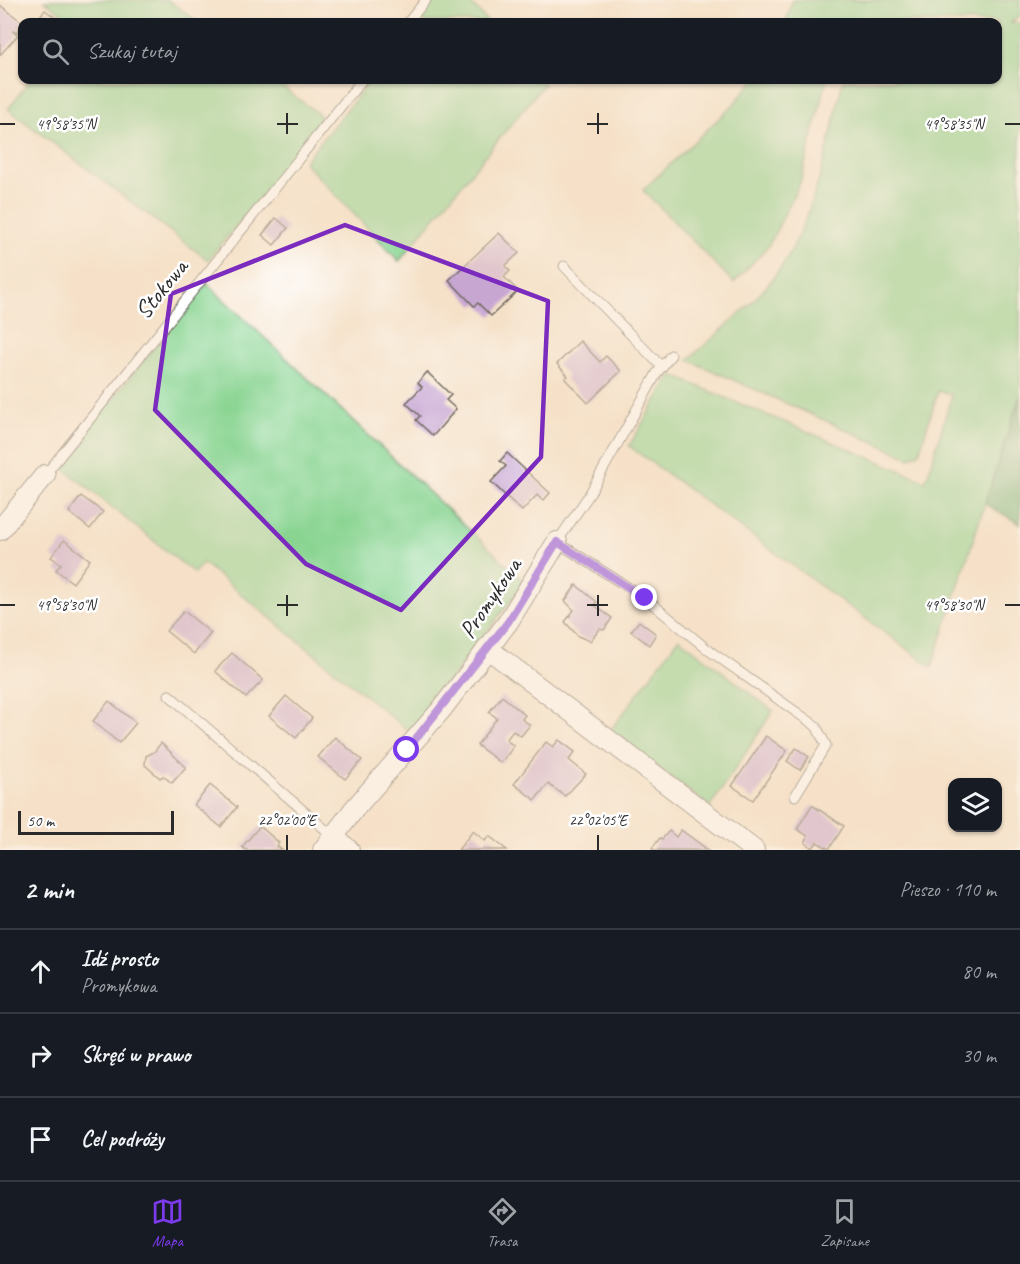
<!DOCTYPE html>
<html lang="pl">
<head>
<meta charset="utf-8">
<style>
	:root { --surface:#171b24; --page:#242831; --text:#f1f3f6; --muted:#9ea1a6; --line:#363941; --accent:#7c3aed }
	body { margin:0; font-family:Caveat,sans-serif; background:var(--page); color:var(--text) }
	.controls { position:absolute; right:18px; bottom:18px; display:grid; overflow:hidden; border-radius:12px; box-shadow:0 2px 4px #0004 }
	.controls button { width:54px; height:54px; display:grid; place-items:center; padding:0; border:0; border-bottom:2px solid var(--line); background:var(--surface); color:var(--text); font:30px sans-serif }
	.scale { position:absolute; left:18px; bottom:15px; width:156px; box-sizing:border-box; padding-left:6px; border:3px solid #2b2b2b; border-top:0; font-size:16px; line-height:21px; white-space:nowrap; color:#2b2b2b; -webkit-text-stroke:4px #fff; paint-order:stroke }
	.stop { position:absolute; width:18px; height:18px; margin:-14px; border:4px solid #7c3aed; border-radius:50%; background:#fff }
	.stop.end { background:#7c3aed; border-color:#fff; box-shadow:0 2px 6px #0008 }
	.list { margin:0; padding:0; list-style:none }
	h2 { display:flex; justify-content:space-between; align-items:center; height:78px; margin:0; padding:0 24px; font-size:26px }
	h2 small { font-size:20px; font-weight:400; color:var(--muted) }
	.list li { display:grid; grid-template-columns:39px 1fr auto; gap:18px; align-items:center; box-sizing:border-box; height:84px; padding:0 24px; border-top:2px solid var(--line) }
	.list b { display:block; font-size:22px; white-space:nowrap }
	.list p { margin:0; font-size:20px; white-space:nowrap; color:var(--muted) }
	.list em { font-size:20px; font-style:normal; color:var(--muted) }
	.icon { flex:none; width:33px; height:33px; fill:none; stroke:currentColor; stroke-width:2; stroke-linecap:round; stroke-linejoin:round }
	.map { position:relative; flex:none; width:1020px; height:850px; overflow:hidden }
	.search { position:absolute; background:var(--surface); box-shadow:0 2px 4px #0004; left:18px; right:18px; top:18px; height:66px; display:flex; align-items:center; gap:15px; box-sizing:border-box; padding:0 21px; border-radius:12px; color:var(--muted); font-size:22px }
	.sheet { height:330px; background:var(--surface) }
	nav { display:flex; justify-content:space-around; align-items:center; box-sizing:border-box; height:84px; border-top:2px solid var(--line); background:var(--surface); font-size:16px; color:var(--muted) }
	nav a { display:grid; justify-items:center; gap:3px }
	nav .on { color:var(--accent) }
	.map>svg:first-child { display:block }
	.green { fill:#89d491; stroke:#5a805e; stroke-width:1.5 }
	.forest { fill:#6eb67b; stroke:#4c7053; stroke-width:1.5 }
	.building { fill:#c8a6d2 }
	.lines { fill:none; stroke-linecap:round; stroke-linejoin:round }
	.lane-casing { stroke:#726b62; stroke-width:11 }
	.street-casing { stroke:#726b62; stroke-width:22 }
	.lane { stroke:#fff; stroke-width:9 }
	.street { stroke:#fff; stroke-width:20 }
	.route { stroke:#7c3aed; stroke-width:8 }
	.marked { fill:none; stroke:#7b2cbf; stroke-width:4.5; stroke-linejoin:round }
	.ticks { fill:none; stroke:#2b2b2b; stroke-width:2 }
	.labels { text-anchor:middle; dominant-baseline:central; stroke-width:5; stroke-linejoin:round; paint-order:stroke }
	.street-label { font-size:24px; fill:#2b2b2b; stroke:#fff }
	.ticks-label { font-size:15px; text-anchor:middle; fill:#2b2b2b; stroke:#fff; stroke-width:5; stroke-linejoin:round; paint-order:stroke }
</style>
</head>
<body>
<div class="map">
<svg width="1020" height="850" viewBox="0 0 1020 850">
	<rect width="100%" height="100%" fill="#fff"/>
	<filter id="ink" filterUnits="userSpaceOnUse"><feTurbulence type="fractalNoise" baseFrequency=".0167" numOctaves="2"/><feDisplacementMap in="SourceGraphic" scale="12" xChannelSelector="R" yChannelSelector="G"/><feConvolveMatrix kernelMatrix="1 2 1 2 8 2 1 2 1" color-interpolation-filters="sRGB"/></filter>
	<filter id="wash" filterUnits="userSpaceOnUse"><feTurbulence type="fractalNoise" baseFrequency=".008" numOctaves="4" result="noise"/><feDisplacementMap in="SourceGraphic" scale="24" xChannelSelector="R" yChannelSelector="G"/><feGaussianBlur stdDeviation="1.35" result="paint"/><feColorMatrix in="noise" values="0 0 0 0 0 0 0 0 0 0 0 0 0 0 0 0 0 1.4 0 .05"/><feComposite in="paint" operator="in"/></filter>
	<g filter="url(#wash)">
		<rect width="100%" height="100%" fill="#f5e1c8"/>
		<g class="green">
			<path d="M44,0H168L198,22H73Z"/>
			<path d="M435,0H468L488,22H417Z"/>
			<path d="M792,0H1020V15L1011,23H1020V396L932,667L629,446L671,375L926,481L952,395L938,391L919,453L910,458L688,360C722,329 763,299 787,258C816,208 831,137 843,80H998V22H786Z"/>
			<path d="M30,80H273L321,116L281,173L208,260L8,109Z"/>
			<path d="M371,80H539L544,84L399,261L304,162Z"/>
			<path d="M754,80H827L800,183L769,245L734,283L643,190L732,106Z"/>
			<path d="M206,283L525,582L410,732L203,563L194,573L59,465Z"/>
			<path d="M679,638L773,711L710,807L610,731Z"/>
		</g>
		<path class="forest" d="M1020,396V524L985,504Z"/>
		<g id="blocks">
			<g class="building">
				<path d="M0,5L22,22L18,32L12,31L18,35L0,55Z"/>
				<path d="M45,10L61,22H35Z"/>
				<path d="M276,218L288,228L274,245L262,235Z"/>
				<path d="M499,233L519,253L505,266L510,271L504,277L518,291L491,316L478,303L474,306L449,280Z"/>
				<path d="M580,341L600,362L606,356L621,371L588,403L565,379L568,376L557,364Z"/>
				<path d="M427,372L451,395L446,400L456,409L433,436L416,420L420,416L406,403L422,387L418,383Z"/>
				<path d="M507,453L550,493L543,501L537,495L522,511L491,482L506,466L500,461Z"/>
				<path d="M81,496L103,512L90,529L69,512Z"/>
				<path d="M64,540L90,560L73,583L56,570L61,564L51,557Z"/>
				<path d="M576,585L597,602L594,605L612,618L604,630L600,629L590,641L578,636L565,622L574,610L565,601Z"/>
				<path d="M184,611L211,633L194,654L166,631Z"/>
				<path d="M639,621L656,634L649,645L631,631Z"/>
				<path d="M232,653L263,680L246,698L215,671Z"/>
				<path d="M286,696L312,718L296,738L269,716Z"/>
				<path d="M502,696L525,715L522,719L530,725L521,736L513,731L506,740L514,746L501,763L477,745L497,718L489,712Z"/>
				<path d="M109,701L136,723L119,743L93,721Z"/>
				<path d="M766,736L787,751L753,800L732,786Z"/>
				<path d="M335,737L362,760L345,779L318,757Z"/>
				<path d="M559,740L575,752L569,760L586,774L565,796L548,784L535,800L514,784L546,742L553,747Z"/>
				<path d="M161,743L186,767L172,783L163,776L160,778L145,765L146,756L154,752Z"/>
				<path d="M796,748L809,757L800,770L787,761Z"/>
				<path d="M210,785L237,807L221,827L194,805Z"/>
				<path d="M812,805L844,826L829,849L817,842L813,848L805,843L808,836L797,829Z"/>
				<path d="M260,826L279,843L277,846L282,850H246L242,847Z"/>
				<path d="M681,830L708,850H654L652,848L660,838L662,839L669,831L676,837Z"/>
				<path d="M473,831L485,841L489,836L507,850H458Z"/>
			</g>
		</g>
	</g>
	<g filter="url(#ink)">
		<use href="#blocks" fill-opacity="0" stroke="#726b62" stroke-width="1.5"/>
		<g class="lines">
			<g class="lane-casing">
				<g id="lane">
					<path d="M408,22L426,0"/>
					<path d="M564,266L662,367"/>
					<path d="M671,355L657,373L589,495L557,542L645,598L707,649L816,726L826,745L795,796"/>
					<path d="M45,475L362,80"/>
					<path d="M169,695L334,837"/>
				</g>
			</g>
			<g class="street-casing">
				<g id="street">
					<path d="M0,530L45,475"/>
					<path d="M487,648L754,850"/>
					<path d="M334,837L349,850"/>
					<path d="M323,850L355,808L441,710L508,622L557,542"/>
				</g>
			</g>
			<use href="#lane" class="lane"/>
			<use href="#street" class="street"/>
		</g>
	</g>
	<g class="lines" filter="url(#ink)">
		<path class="route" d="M407,750L508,622L557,542L645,598"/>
	</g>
	<path d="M0 0H1020V850H0ZM345,225L548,301L541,457L401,610L306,564L155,410L171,294Z" fill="#f5e1c8" fill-opacity=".55" fill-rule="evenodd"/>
	<path class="marked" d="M345,225L548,301L541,457L401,610L306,564L155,410L171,294Z"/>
	<path class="ticks" d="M287,113V134M598,113V134M0,124H15M277,124H298M587,124H608M1005,124H1020M287,595V616M598,595V616M0,605H15M277,605H298M587,605H608M1005,605H1020M287,835V850M598,835V850"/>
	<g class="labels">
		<g class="street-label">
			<text transform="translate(161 289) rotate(-51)">Stokowa</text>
			<text transform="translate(490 598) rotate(-56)">Promykowa</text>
		</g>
	</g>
	<g class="ticks-label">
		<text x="66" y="129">49°58'35"N</text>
		<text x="954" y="129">49°58'35"N</text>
		<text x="66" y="610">49°58'30"N</text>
		<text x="954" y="610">49°58'30"N</text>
		<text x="287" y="825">22°02'00"E</text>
		<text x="598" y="825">22°02'05"E</text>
	</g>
</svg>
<div class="controls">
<button><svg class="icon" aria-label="layers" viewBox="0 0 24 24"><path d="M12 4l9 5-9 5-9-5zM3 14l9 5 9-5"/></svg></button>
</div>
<div class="scale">50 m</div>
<div class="stop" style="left:407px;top:750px"></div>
<div class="stop end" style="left:645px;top:598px"></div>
<div class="search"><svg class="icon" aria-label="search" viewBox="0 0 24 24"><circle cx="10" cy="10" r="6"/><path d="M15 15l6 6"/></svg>Szukaj tutaj</div>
</div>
<section class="sheet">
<h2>2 min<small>Pieszo · 110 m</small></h2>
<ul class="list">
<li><svg class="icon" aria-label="ahead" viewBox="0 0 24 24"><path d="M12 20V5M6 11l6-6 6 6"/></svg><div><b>Idź prosto</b><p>Promykowa</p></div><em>80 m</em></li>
<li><svg class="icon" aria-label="right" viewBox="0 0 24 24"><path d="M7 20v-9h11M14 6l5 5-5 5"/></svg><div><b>Skręć w prawo</b></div><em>30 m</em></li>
<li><svg class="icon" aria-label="arrive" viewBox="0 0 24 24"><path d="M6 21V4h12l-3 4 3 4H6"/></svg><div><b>Cel podróży</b></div></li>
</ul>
</section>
<nav>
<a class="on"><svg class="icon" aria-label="map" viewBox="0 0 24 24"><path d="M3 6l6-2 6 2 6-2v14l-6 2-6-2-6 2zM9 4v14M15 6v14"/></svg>Mapa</a>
<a><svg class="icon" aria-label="directions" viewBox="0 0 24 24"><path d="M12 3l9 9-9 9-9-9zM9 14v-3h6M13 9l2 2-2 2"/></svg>Trasa</a>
<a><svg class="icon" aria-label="saved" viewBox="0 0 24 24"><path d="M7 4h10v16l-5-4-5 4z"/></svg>Zapisane</a>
</nav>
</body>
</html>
